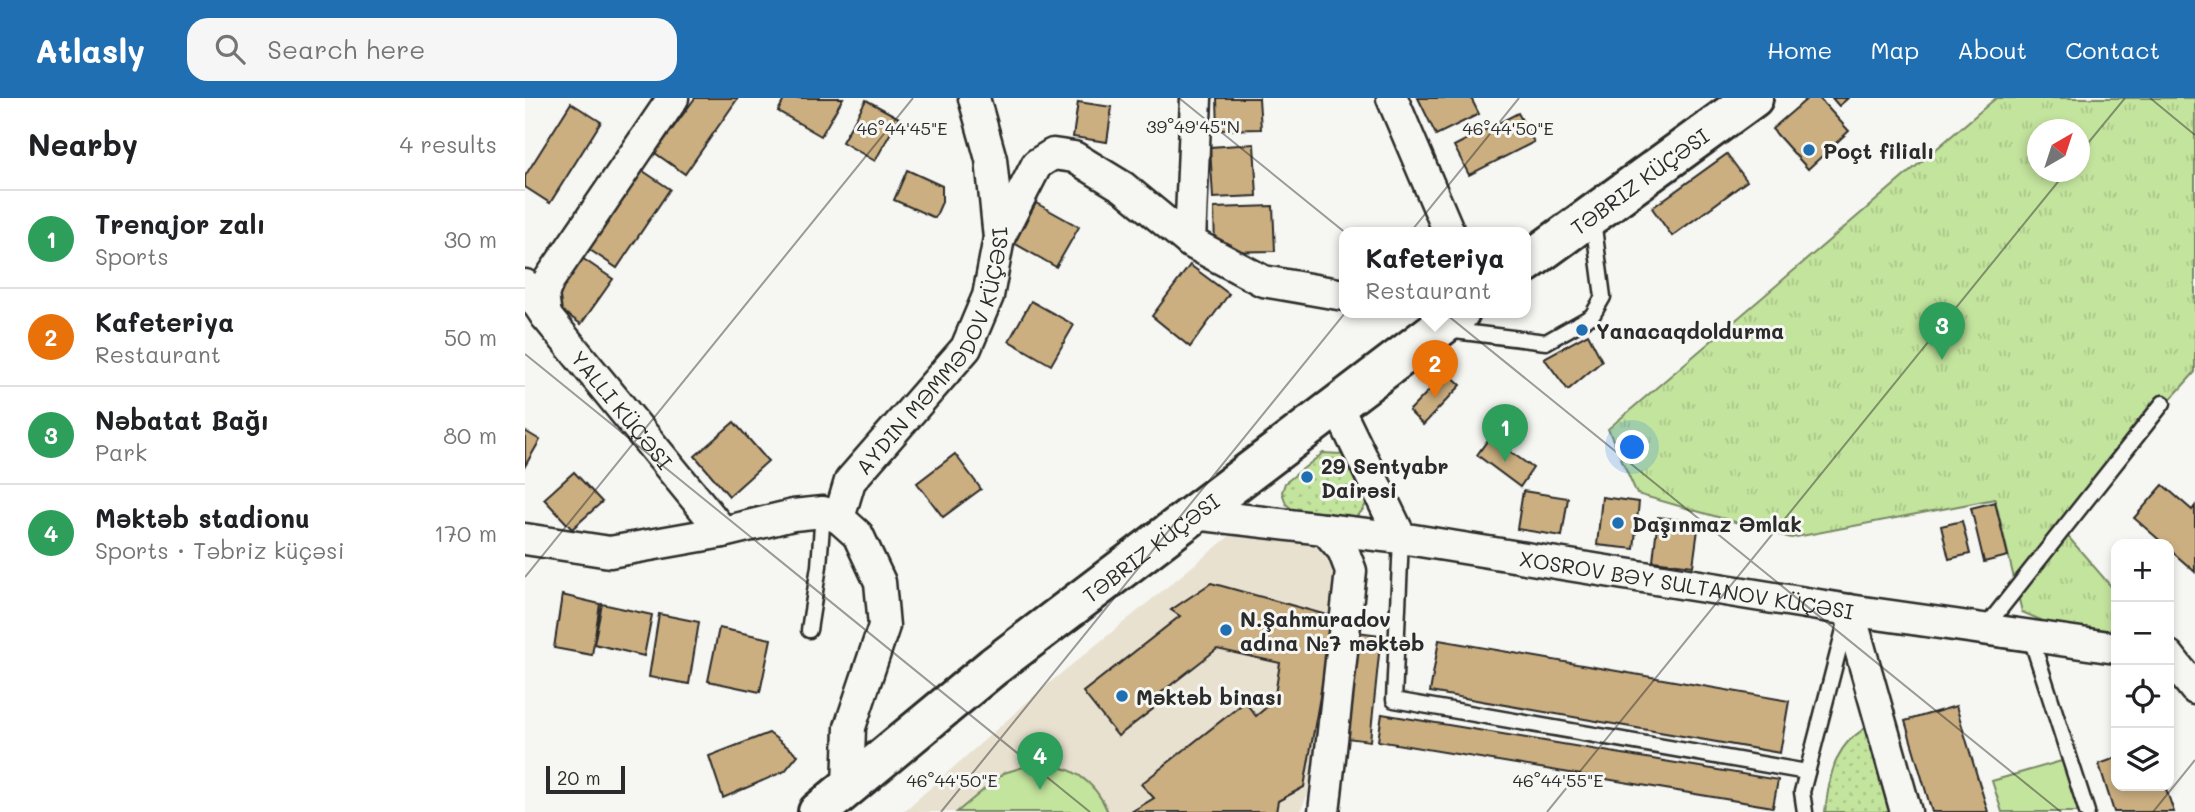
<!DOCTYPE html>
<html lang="en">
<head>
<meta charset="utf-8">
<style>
	:root { --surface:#fff; --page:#f6f6f6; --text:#202124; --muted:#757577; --line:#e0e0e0; --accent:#1f6fb2 }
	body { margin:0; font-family:Mali,sans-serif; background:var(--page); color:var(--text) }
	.controls { position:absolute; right:21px; bottom:21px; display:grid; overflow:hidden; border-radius:14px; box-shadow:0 4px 10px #0003 }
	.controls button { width:63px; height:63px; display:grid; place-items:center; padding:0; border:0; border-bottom:2px solid var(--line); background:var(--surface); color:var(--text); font:35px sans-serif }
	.compass { position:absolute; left:1502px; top:21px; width:63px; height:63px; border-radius:50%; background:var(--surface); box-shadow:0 4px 10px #0003; rotate:39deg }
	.scale { position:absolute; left:21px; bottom:18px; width:79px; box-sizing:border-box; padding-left:7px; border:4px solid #2b2b2b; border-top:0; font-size:19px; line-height:24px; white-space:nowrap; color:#2b2b2b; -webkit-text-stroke:5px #f6f6f2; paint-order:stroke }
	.you { position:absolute; left:1108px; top:350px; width:24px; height:24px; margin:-18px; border:5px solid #fff; border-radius:50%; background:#1a73e8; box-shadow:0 0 0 10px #1a73e833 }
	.badge { display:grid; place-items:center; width:46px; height:46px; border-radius:50%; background:var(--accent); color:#fff; font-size:23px; font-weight:700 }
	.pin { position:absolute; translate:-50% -58px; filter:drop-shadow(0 2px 4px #0008) }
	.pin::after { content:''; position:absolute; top:37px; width:24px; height:21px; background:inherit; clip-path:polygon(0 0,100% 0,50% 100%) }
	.popup { position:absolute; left:814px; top:129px; width:192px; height:91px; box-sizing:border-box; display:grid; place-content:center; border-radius:14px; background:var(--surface); filter:drop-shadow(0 2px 5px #0005); font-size:23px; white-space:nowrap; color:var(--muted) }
	.popup b { font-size:26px; color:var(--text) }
	.popup::after { content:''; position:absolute; left:50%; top:100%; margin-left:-14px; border:14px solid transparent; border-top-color:var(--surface) }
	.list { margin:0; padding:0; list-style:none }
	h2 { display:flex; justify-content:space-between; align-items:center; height:91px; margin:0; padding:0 28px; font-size:30px }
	h2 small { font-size:23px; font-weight:400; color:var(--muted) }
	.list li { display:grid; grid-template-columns:46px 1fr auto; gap:21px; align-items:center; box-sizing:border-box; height:98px; padding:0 28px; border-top:2px solid var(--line) }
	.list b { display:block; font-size:26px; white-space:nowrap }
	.list p { margin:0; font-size:23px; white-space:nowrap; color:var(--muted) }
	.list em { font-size:23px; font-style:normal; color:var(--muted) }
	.icon { flex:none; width:38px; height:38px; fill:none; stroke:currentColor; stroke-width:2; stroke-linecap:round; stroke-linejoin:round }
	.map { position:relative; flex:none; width:1670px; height:714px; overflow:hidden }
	header { display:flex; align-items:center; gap:42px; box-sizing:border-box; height:98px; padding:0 35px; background:var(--accent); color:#fff }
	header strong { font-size:33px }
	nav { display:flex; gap:38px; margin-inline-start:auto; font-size:24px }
	.search { width:490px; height:63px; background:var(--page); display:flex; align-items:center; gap:18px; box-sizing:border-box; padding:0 24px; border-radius:21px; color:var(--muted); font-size:26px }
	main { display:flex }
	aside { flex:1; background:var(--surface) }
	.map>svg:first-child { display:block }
	.built { fill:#e9e1d0 }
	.grass { fill:url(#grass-dots); stroke:#778864; stroke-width:2 }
	.park { fill:url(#park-tufts); stroke:#778864; stroke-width:2; fill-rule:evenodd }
	.pitch { fill:#c3e49d; stroke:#778864; stroke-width:2 }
	.building { fill:#cbaf80; stroke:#2b2b2b; stroke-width:2 }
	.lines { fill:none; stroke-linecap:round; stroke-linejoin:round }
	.lane-casing { stroke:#2b2b2b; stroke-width:19 }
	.street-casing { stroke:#2b2b2b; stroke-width:35 }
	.secondary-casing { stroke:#2b2b2b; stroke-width:44 }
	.lane { stroke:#f6f6f2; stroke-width:14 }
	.street { stroke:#f6f6f2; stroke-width:30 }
	.secondary { stroke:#f6f6f2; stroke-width:38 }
	.ticks { fill:none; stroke:#2b2b2b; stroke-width:2; stroke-opacity:0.45 }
	.poi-dot { fill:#1f6fb2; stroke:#f6f6f2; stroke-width:2.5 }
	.labels { text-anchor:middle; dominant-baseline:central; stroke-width:6; stroke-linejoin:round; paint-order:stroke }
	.poi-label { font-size:21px; font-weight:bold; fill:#2b2b2b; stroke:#f6f6f2; text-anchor:start }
	.street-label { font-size:21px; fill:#2b2b2b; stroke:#f6f6f2 }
	.ticks-label { font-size:18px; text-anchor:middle; fill:#2b2b2b; stroke:#f6f6f2; stroke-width:6; stroke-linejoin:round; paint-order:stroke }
</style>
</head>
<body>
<header>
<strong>Atlasly</strong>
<div class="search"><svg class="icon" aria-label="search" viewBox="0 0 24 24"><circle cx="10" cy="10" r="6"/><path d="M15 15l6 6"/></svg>Search here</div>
<nav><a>Home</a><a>Map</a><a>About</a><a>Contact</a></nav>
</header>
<main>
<aside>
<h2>Nearby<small>4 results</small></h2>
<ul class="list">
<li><span class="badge" style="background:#2e9e5b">1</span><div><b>Trenajor zalı</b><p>Sports</p></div><em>30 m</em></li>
<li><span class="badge" style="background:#e8710a">2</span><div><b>Kafeteriya</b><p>Restaurant</p></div><em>50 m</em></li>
<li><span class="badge" style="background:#2e9e5b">3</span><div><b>Nəbatat Bağı</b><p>Park</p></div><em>80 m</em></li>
<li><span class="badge" style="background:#2e9e5b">4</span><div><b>Məktəb stadionu</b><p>Sports · Təbriz küçəsi</p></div><em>170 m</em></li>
</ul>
</aside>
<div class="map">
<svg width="1670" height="714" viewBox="0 0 1670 714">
	<defs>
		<pattern id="grass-dots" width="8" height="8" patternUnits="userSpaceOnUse" patternTransform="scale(1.75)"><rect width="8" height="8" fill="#c3e49d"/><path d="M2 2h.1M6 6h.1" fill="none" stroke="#a8c487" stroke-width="1.8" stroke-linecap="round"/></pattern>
		<pattern id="park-tufts" width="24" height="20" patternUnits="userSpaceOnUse" patternTransform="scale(1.75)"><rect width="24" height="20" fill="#c3e49d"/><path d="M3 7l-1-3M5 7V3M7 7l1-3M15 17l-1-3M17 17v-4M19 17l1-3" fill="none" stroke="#a8c487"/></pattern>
	</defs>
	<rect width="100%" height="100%" fill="#f6f6f2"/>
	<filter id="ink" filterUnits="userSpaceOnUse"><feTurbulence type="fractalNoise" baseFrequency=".0143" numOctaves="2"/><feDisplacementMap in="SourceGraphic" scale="14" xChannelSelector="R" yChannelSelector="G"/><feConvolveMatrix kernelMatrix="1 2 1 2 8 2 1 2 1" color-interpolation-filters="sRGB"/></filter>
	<g filter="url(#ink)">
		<path class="built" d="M718,427L799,448L823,472L782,698L775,714H378L517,591Z"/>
		<g class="grass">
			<path d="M798,355L816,356L839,383L845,400L836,414L829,420L771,415L761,406L757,394L760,385Z"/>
			<path d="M1344,627L1368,714H1300C1303,691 1306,663 1322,645C1328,638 1337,633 1344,627Z"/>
		</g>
		<path class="park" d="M1471,0H1670V274L1533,427L1591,494V537L1537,531L1497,514L1470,401L1266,440L1112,396L1083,331ZM1512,32H1554V74H1512Z"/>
		<g class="pitch">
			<path d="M1540,662L1557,714H1477L1467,683Z"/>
			<path d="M508,666C544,665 569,681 583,714H432L479,675Z"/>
		</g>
		<g class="building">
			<path d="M170,0H213L160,76L130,55Z"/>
			<path d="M260,0H318L296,38L253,13Z"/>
			<path d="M692,0H734L736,31L693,32Z"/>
			<path d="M893,0H946L954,16L911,37Z"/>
			<path d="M1283,0H1294L1324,33L1283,71L1247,31Z"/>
			<path d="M1307,0H1323L1314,8Z"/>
			<path d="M341,2L374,20L350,63L317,44Z"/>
			<path d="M553,4L587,9L582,44L548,39Z"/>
			<path d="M46,5L76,24L25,105L0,89V78Z"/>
			<path d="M993,15L1009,44L944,77L929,48Z"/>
			<path d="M729,46L732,98L688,100L685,49Z"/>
			<path d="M1202,56L1222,83L1147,138L1127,110Z"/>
			<path d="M115,71L145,91L92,170L62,150Z"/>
			<path d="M382,72L417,88V104L410,120L369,102Z"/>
			<path d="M511,105L554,129L531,169L489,145Z"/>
			<path d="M748,108L750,153L690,154L689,110Z"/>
			<path d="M54,158L88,181L56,226L23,203Z"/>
			<path d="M665,167L704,196L665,249L627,218Z"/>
			<path d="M506,203L549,227L526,267L484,243Z"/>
			<path d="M1063,236L1077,263L1043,292L1019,260Z"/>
			<path d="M922,274L936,287L898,327L884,313Z"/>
			<path d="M209,324L243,363L204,398L170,358Z"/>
			<path d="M0,333L15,342L0,368Z"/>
			<path d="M965,339L1008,370L995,389L952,357Z"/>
			<path d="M430,356L456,391L418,419L392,385Z"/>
			<path d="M49,374L77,404L47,431L19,401Z"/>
			<path d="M1638,387L1667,412L1670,408V474L1644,451V446H1639L1609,420Z"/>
			<path d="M998,393L1043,400L1037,438L992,431Z"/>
			<path d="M1077,399L1114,404L1109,451L1072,447Z"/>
			<path d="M1470,404L1483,458L1459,464L1446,410Z"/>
			<path d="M1133,419L1174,424L1168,468L1128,463Z"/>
			<path d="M1437,423L1445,456L1424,461L1416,428Z"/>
			<path d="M686,485L809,519L779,689L753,703L751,714H606L629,700L616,686L720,604L731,618L749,603L755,565L692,551L623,605L628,611L593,638L558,594L655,518L646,512Z"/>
			<path d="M37,497L75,506L67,557L29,550Z"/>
			<path d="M77,506L127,517L119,558L69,546Z"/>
			<path d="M134,516L174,524L164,586L124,579Z"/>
			<path d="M194,530L246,541L235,594L183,583Z"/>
			<path d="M832,534L856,537L845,643L821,640Z"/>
			<path d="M914,542L1264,603L1255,655L905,594Z"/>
			<path d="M1431,608L1463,714H1407L1380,623Z"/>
			<path d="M857,616L1253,682L1248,709L853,643Z"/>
			<path d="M244,635L273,657L260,673L198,700L184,658Z"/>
			<path d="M1591,660V688H1640L1649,714H1589L1574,666Z"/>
		</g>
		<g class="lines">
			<g class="lane-casing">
				<g id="lane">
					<path d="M921,232L1021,244L1067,218L1078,199L1068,122"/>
					<path d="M876,440L869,602L1282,674"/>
					<path d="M1460,530L1638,305"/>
					<path d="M284,532L294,468L298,414"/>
					<path d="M1505,537L1562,714"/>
					<path d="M1280,714L1277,694L1321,524"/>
				</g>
			</g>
			<g class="street-casing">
				<g id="street">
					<path d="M671,0L665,144L738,183L819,197"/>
					<path d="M867,0L924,134"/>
					<path d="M474,140L512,66L528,56L549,59L598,89L665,144"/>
					<path id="s1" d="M0,187L21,218L198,434"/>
					<path d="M21,218L18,196L24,182L148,0"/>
					<path id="s2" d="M812,308L876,440L1324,512L1591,550"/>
					<path d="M669,416L876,440"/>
					<path d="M0,441L85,454L198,434L268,417L298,414L314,420"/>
					<path d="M1324,512L1381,714"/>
					<path d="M1644,558L1670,591"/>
					<path id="s3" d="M323,690L325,629L359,528L355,484L333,437L314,420L325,383L441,250L463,198L474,140L466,61L449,0"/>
					<path d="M799,714L826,473L818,452L800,431"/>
				</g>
			</g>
			<g class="secondary-casing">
				<g id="secondary">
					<path id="s4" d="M1001,165L1228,0"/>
					<path id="s5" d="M293,714L469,568L935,214"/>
				</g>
			</g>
			<use href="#lane" class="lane"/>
			<use href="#street" class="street"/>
			<use href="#secondary" class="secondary"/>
		</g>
	</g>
	<path class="ticks" d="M654,0L1536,714M1625,0L1670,37M1554,56L1600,0M0,256L565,714M0,479L388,0M416,714L994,0M1022,714L1541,74M1628,714L1670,662"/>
	<g class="poi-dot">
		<circle cx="1284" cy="52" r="7"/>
		<circle cx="1057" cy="232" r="7"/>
		<circle cx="782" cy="379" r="7"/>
		<circle cx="1093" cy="425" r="7"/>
		<circle cx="701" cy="532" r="7"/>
		<circle cx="597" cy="598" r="7"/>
	</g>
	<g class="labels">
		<g class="poi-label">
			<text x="1298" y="52">Poçt filialı</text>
			<text x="1071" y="232">Yanacaqdoldurma</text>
			<text x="796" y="367">29 Sentyabr<tspan x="796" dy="24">Dairəsi</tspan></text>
			<text x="1107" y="425">Daşınmaz Əmlak</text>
			<text x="715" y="520">N.Şahmuradov<tspan x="715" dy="24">adına №7 məktəb</tspan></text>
			<text x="611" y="598">Məktəb binası</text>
		</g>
		<g class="street-label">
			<text stroke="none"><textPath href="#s4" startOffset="140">TƏBRIZ KÜÇƏSI</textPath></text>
			<text stroke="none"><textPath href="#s3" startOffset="486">AYDIN MƏMMƏDOV KÜÇƏSI</textPath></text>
			<text stroke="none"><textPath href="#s1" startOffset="158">YALLI KÜÇƏSI</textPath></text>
			<text stroke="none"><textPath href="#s5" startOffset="425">TƏBRIZ KÜÇƏSI</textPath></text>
			<text stroke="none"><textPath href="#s2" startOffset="436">XOSROV BƏY SULTANOV KÜÇƏSI</textPath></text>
		</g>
	</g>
	<g class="ticks-label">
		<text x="668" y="35">39°49'45"N</text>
		<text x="377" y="37">46°44'45"E</text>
		<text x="983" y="37">46°44'50"E</text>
		<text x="427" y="689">46°44'50"E</text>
		<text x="1033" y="689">46°44'55"E</text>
	</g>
</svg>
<div class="controls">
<button>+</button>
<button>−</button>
<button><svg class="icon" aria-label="locate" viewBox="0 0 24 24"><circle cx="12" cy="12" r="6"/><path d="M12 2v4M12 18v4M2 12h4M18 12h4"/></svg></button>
<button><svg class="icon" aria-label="layers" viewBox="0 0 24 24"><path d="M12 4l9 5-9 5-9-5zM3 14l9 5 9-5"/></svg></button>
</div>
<svg class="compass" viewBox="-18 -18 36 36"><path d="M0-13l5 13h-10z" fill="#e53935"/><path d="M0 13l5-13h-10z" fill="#757577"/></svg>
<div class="scale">20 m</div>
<div class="you"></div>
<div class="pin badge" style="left:980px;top:364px;background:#2e9e5b">1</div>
<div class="pin badge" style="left:910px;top:300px;background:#e8710a">2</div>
<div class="popup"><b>Kafeteriya</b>Restaurant</div>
<div class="pin badge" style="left:1417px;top:262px;background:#2e9e5b">3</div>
<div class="pin badge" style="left:515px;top:692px;background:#2e9e5b">4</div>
</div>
</main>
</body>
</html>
